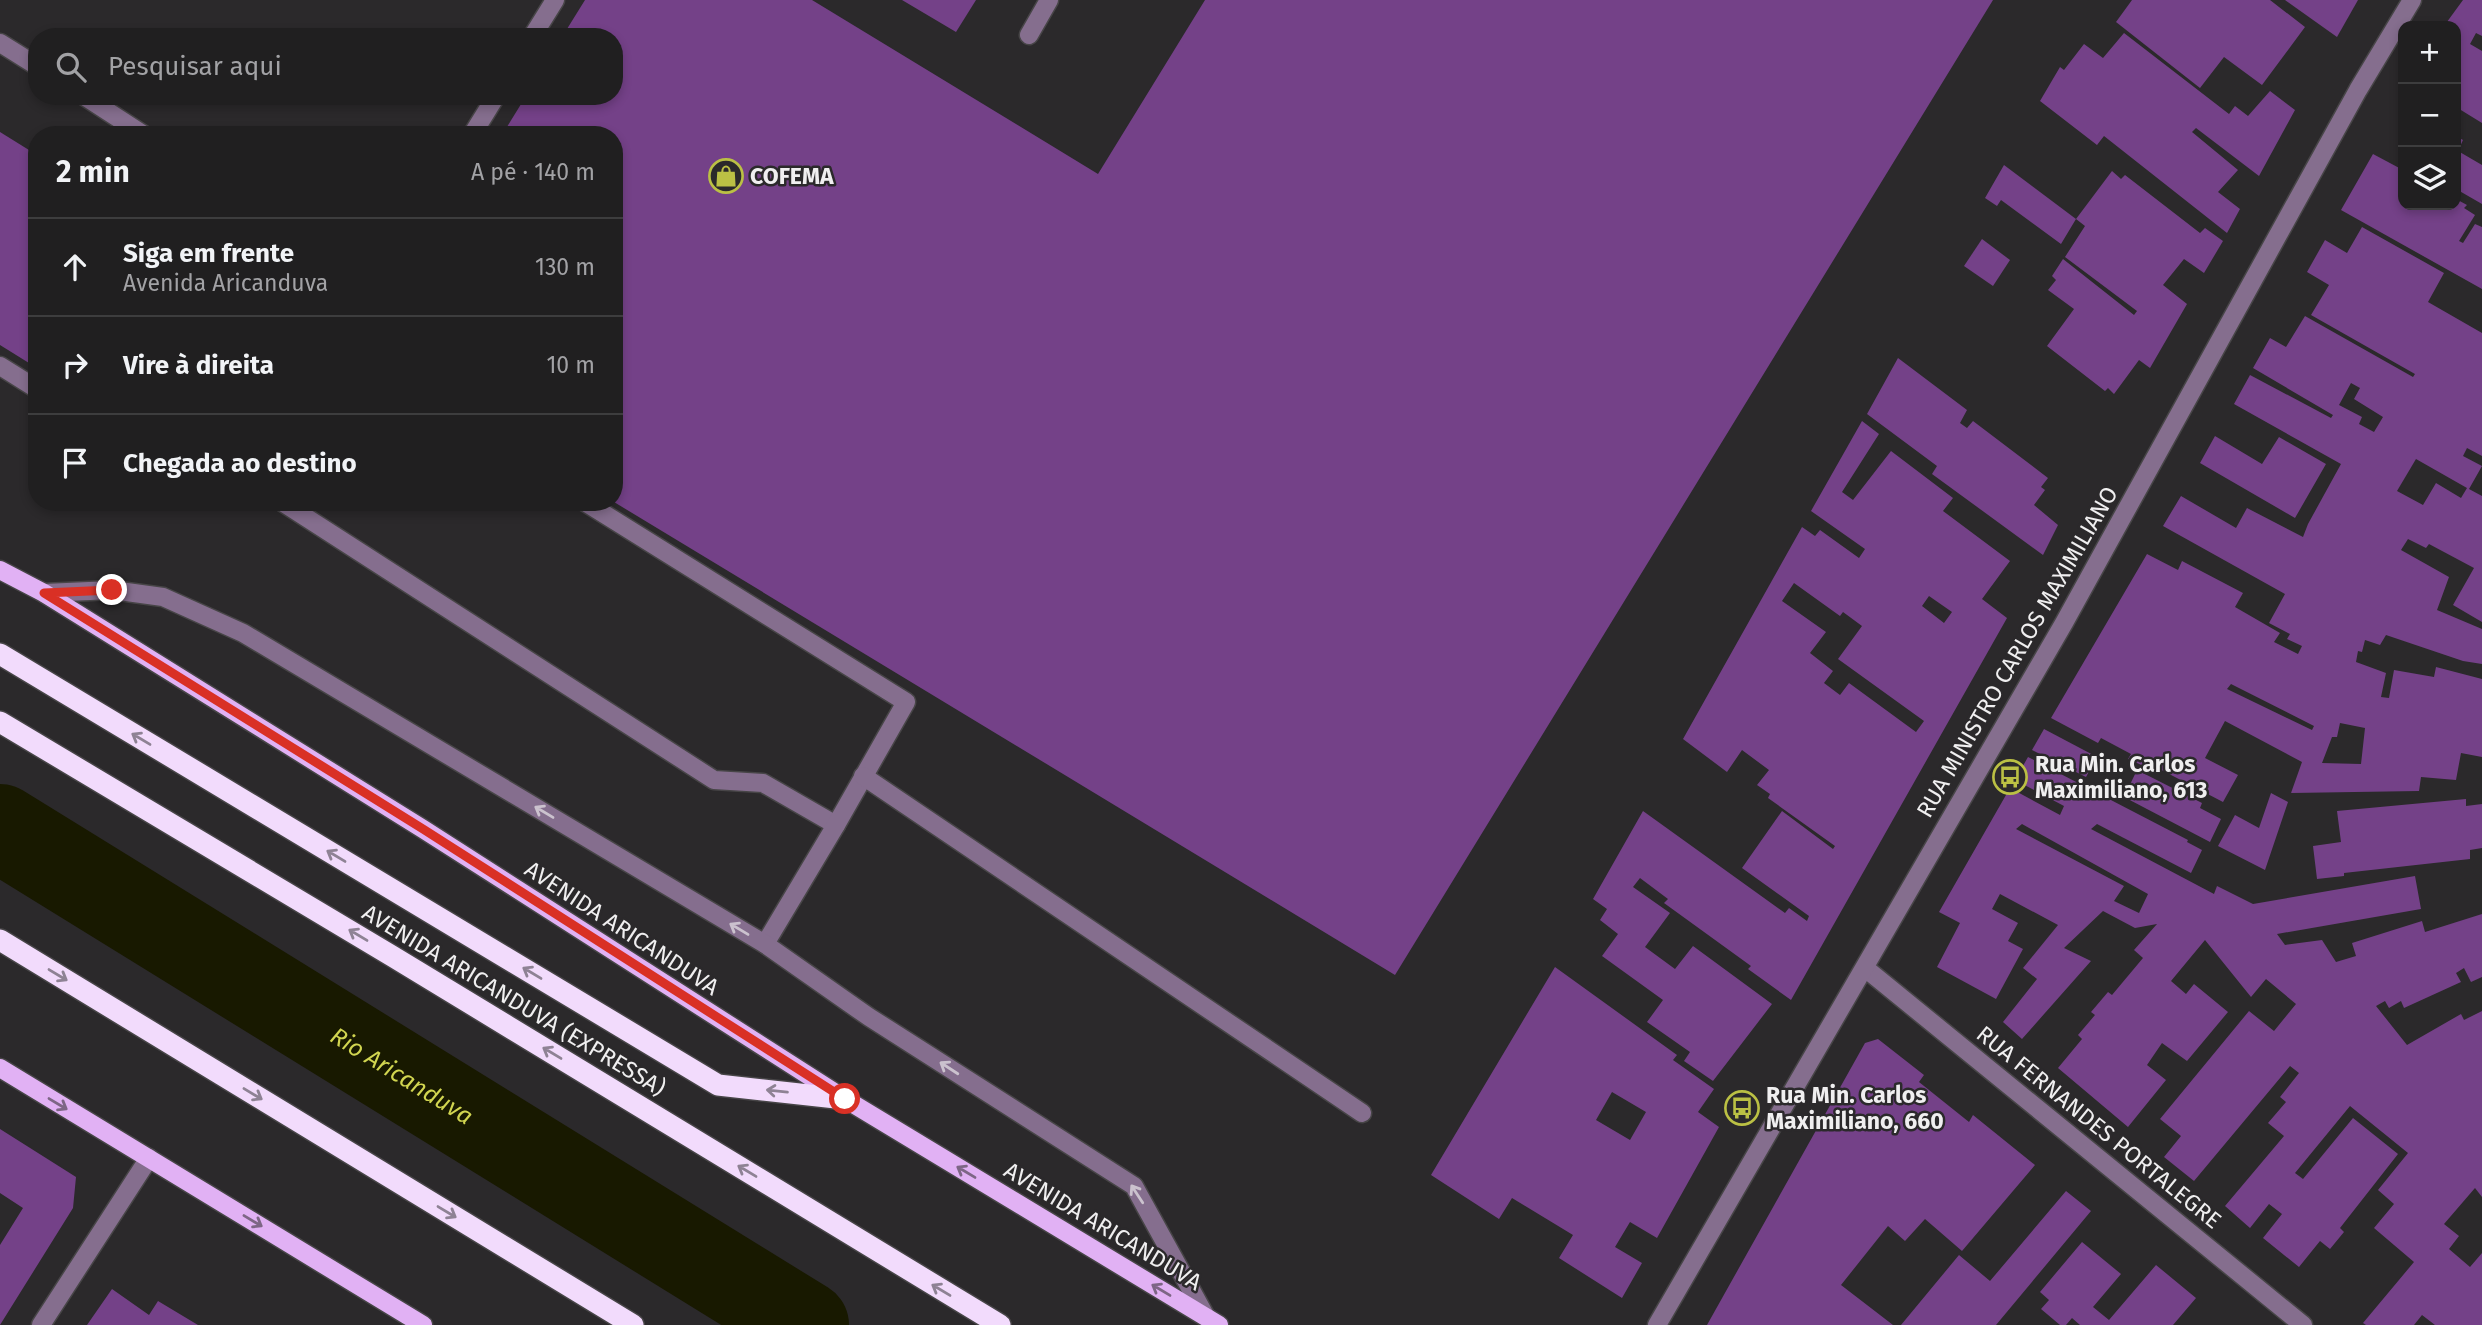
<!DOCTYPE html>
<html lang="pt">
<head>
<meta charset="utf-8">
<style>
	:root { --surface:#201f20; --page:#2d2c2d; --text:#f1f3f6; --muted:#a2a2a5; --line:#3d3d3e }
	body { margin:0; font-family:"Fira Sans",sans-serif; background:var(--page); color:var(--text) }
	.controls { position:absolute; right:21px; top:21px; display:grid; overflow:hidden; border-radius:14px; box-shadow:0 4px 10px #0003 }
	.controls button { width:63px; height:63px; display:grid; place-items:center; padding:0; border:0; border-bottom:2px solid var(--line); background:var(--surface); color:var(--text); font:35px sans-serif }
	.stop { position:absolute; width:21px; height:21px; margin:-16px; border:5px solid #d93025; border-radius:50%; background:#fff }
	.stop.end { background:#d93025; border-color:#fff; box-shadow:0 2px 7px #0008 }
	.list { margin:0; padding:0; list-style:none }
	h2 { display:flex; justify-content:space-between; align-items:center; height:91px; margin:0; padding:0 28px; font-size:30px }
	h2 small { font-size:23px; font-weight:400; color:var(--muted) }
	.list li { display:grid; grid-template-columns:46px 1fr auto; gap:21px; align-items:center; box-sizing:border-box; height:98px; padding:0 28px; border-top:2px solid var(--line) }
	.list b { display:block; font-size:26px; white-space:nowrap }
	.list p { margin:0; font-size:23px; white-space:nowrap; color:var(--muted) }
	.list em { font-size:23px; font-style:normal; color:var(--muted) }
	.icon { flex:none; width:38px; height:38px; fill:none; stroke:currentColor; stroke-width:2; stroke-linecap:round; stroke-linejoin:round }
	.map { position:relative; flex:none; width:2482px; height:1325px; overflow:hidden }
	.search { position:absolute; background:var(--surface); box-shadow:0 4px 10px #0003; left:28px; top:28px; width:595px; height:77px; display:flex; align-items:center; gap:18px; box-sizing:border-box; padding:0 24px; border-radius:28px; color:var(--muted); font-size:26px }
	.panel { position:absolute; background:var(--surface); box-shadow:0 4px 10px #0003; left:28px; top:126px; width:595px; height:385px; border-radius:28px }
	.map>svg:first-child { display:block }
	.lines { fill:none; stroke-linecap:round; stroke-linejoin:round }
	.river { stroke:#181900; stroke-width:88 }
	.building { fill:#744188; fill-rule:evenodd }
	.minor-casing { stroke:#474547; stroke-width:21 }
	.major-casing { stroke:#474547; stroke-width:21 }
	.highway-casing { stroke:#474547; stroke-width:24 }
	.minor { stroke:#856e8e; stroke-width:18 }
	.major { stroke:#e1b1f4; stroke-width:18 }
	.highway { stroke:#f2dbfc; stroke-width:21 }
	.oneway { stroke:#8e8294 }
	.oneway2 { stroke:#cbc2ce }
	.oneway3 { stroke:#7d6685 }
	.route { stroke:#d93025; stroke-width:9 }
	.labels { text-anchor:middle; dominant-baseline:central; stroke-width:5; stroke-linejoin:round; paint-order:stroke }
	.poi-label { font-size:23px; font-weight:bold; fill:#f0eff0; stroke:#2b292b; text-anchor:start }
	.street-label { font-size:23px; fill:#f0eff0; stroke:#2b292b }
	.water-label { font-size:24px; font-style:italic; fill:#d1d550; stroke:#2b292b }
</style>
</head>
<body>
<div class="map">
<svg width="2482" height="1325" viewBox="0 0 2482 1325">
	<rect width="100%" height="100%" fill="#2b292b"/>
	<g class="lines">
		<path class="river" id="s1" d="M0,828L805,1325"/>
	</g>
	<g class="building">
		<path d="M585,0H812L1098,174L1205,0H1993L1395,975L614,502V135H502L526,96H614V37H562Z"/>
		<path d="M902,0H976L956,32Z"/>
		<path d="M2132,0H2270L2305,27L2262,85L2224,57L2200,88L2116,22Z"/>
		<path d="M2285,0H2358L2337,37Z"/>
		<path d="M2463,0H2482V36L2476,33L2470,44L2482,51V123L2456,107V26H2444Z"/>
		<path d="M2124,33L2229,114L2235,106L2248,116L2270,91L2295,110L2259,176L2196,128L2192,132L2238,170L2218,192L2240,209L2227,233L2104,136L2097,145L2040,101L2060,67L2064,70L2084,44L2103,58Z"/>
		<path d="M0,132L37,155V368L0,345Z"/>
		<path d="M2456,136L2463,140L2458,151L2482,165V204L2456,189Z"/>
		<path d="M2373,154L2403,170V205H2456V199L2467,205L2464,208L2475,215L2459,241L2463,243L2475,224L2482,227V289L2341,210Z"/>
		<path d="M2004,165L2076,219L2061,244L2001,200L1997,206L1985,198Z"/>
		<path d="M2112,171L2121,179L2125,175L2200,233L2205,228L2223,241L2204,273L2184,259L2163,285L2187,304L2150,368L2139,360L2114,394L2108,388L2105,391L2047,346L2074,309L2048,290L2056,280L2052,276L2063,259L2134,315L2137,311L2065,257L2085,226L2076,219Z"/>
		<path d="M2362,227L2444,273L2428,302L2482,333V456L2467,448L2463,456L2482,466L2469,489L2482,496V622L2453,605L2474,568L2429,544L2426,548L2408,539L2401,550L2449,577L2437,610L2482,629V664L2463,661L2386,635L2380,645L2365,640L2362,652L2358,651L2356,662L2386,673L2381,697L2389,698L2394,670L2434,677L2436,667L2482,679V757L2461,753L2456,780L2421,777L2419,791L2291,793L2302,762L2225,721L2205,758L2238,775L2223,802L2148,763L2146,767L2128,759L2131,754L2101,738L2098,743L2051,718L2147,554L2178,570L2182,561L2243,593L2235,607L2280,633L2274,642L2298,654L2302,646L2287,639L2290,634L2269,623L2285,594L2163,526L2181,496L2236,528L2247,508L2303,537L2308,524L2341,464L2234,404L2250,375L2331,418L2333,415L2253,368L2270,338L2286,347L2305,316L2413,377L2415,374L2311,315L2329,285L2307,272L2325,240L2347,253ZM2351,383L2360,388L2354,399L2383,417L2374,432L2359,424L2362,417L2339,405ZM2416,459L2467,488L2461,498L2436,483L2423,505L2397,491ZM2231,684L2314,726L2312,730L2227,689ZM2340,723L2365,728L2361,764L2322,763L2332,737H2337Z"/>
		<path d="M1982,239L2010,260L1993,286L1964,266Z"/>
		<path d="M1898,358L1967,410L1960,423L1967,428L1973,421L2048,478L2041,487L2045,490L2034,505L2058,525L2043,555L1932,474L1937,466L1867,414Z"/>
		<path d="M1862,421L1879,434L1842,492L1853,500L1891,451L1953,498L1943,511L2010,561L1982,599L2007,618L1791,1000L1748,969L1751,966L1664,903L1668,899L1640,878L1633,887L1670,913L1645,947L1675,969L1693,946L1772,1004L1713,1081L1684,1061L1690,1052L1647,1022L1663,1000L1602,956L1618,934L1600,920L1607,909L1593,899L1643,811L1785,913L1789,908L1807,921L1809,916L1742,868L1782,811L1833,849L1835,846L1768,798L1770,794L1757,785L1769,770L1742,750L1727,772L1683,739L1802,527L1815,536L1820,530L1859,558L1865,549L1811,511ZM1794,583L1840,616L1843,612L1862,626L1838,659L1924,721L1916,732L1849,683L1840,695L1824,683L1833,671L1810,653L1826,632L1782,601ZM1929,596L1952,612L1944,623L1922,606Z"/>
		<path d="M2215,436L2262,464L2279,437L2326,464L2295,518L2200,463Z"/>
		<path d="M2044,729L2097,757L2086,777L2032,750Z"/>
		<path d="M2028,757L2188,840L2187,842L2202,850L2191,873L2097,824L2091,829L2214,894L2217,886L2253,904L2415,876L2421,909L2277,934L2285,945L2322,940L2336,962L2356,956L2352,943L2422,921L2425,932L2482,914V977L2471,982L2464,968L2456,973L2461,982L2404,1008L2401,1001L2389,1008L2385,1001L2376,1006L2407,1045L2461,1014L2464,1020L2482,1011V1197L2475,1188L2444,1224L2459,1236L2449,1249L2470,1267L2482,1253V1325H2435L2422,1315L2414,1325H2366L2363,1323L2414,1262L2374,1228L2394,1204L2378,1190L2408,1153L2350,1106L2295,1173L2303,1179L2353,1118L2398,1154L2340,1228L2344,1232L2330,1249L2320,1241L2299,1267L2263,1238L2282,1214L2269,1204L2250,1228L2225,1206L2284,1136L2268,1123L2286,1102L2280,1097L2299,1073L2290,1066L2194,1181L2164,1157L2181,1136L2160,1119L2249,1011L2274,1031L2296,1004L2266,979L2251,997L2205,940L2171,981L2186,994L2194,984L2228,1012L2187,1061L2162,1043L2147,1065L2166,1080L2128,1127L2058,1068L2082,1039L2078,1035L2095,1015L2091,1012L2108,992L2112,995L2143,958L2134,950L2157,924L2135,928L2103,911L2064,948L2091,961L2022,1039L2003,1022L2037,979L2023,968L2058,925L2000,894L1992,909L2018,923L2008,941L2023,949L1996,999L1937,967L1960,923L1939,912L2010,788L2060,815L2064,806L2015,780ZM2022,824L2148,894L2139,913L2114,901L2124,886L2016,829Z"/>
		<path d="M2137,770L2202,803L2200,808L2221,819L2210,842L2124,797Z"/>
		<path d="M2271,793L2288,802L2265,870L2218,846L2235,815L2259,828Z"/>
		<path d="M2466,799V806L2482,804V848L2470,850V859L2344,873V876L2317,879L2313,846L2341,842L2337,811Z"/>
		<path d="M1555,967L1677,1055L1673,1060L1714,1089L1698,1112L1719,1127L1657,1238L1630,1222L1615,1247L1642,1263L1622,1298L1559,1258L1573,1235L1512,1198L1499,1219L1431,1175ZM1612,1092L1646,1112L1630,1140L1596,1120Z"/>
		<path d="M1878,1039L1924,1075L1919,1082L1969,1122L1973,1115L2035,1165L1962,1251L1925,1219L1905,1241L1888,1226L1841,1285L1893,1325H1707L1865,1043Z"/>
		<path d="M0,1129L76,1177L73,1208L0,1325V1245L23,1208L0,1193Z"/>
		<path d="M2066,1191L2091,1211L1996,1325H1901L1959,1255L1990,1281Z"/>
		<path d="M2082,1242L2121,1274L2093,1307L2109,1320L2156,1265L2196,1298L2173,1325H2080L2072,1318L2066,1325H2060L2041,1309L2049,1300L2040,1292Z"/>
		<path d="M112,1289L149,1315L158,1301L198,1325H87Z"/>
	</g>
	<g class="lines">
		<g class="minor-casing">
			<g id="minor">
				<path d="M1029,35L1049,0"/>
				<path d="M532,37L555,0"/>
				<path d="M0,43L37,66"/>
				<path d="M84,96L144,135"/>
				<path d="M472,135L496,96"/>
				<path d="M0,366L37,389"/>
				<path d="M282,502L714,780L763,783L836,825"/>
				<path d="M585,502L906,702L836,825L765,944"/>
				<path d="M44,593L112,590L163,597L243,633L765,944L869,1017L1134,1186L1206,1317"/>
				<path d="M863,776L1362,1113"/>
				<path d="M1865,968L2303,1325"/>
				<path d="M41,1325L149,1158"/>
				<path d="M1657,1325L2064,623L2358,90L2412,0"/>
			</g>
		</g>
		<g class="major-casing">
			<g id="major">
				<path d="M0,570L44,593L423,829L845,1099L1219,1325"/>
				<path d="M0,1068L423,1325"/>
			</g>
		</g>
		<g class="highway-casing">
			<g id="highway">
				<path d="M0,654L718,1085L845,1099"/>
				<path d="M0,722L392,956L1000,1325"/>
				<path d="M0,940L633,1325"/>
			</g>
		</g>
		<use href="#minor" class="minor"/>
		<use href="#major" class="major"/>
		<use href="#highway" class="highway"/>
	</g>
	<defs><path id="oneway-shaft" d="M-6 0H5M1.5-3L5.5 0L1.5 3" fill="none" stroke-width="1.6" stroke-linecap="round" stroke-linejoin="round" transform="scale(1.75)"/></defs>
	<g class="oneway">
		<use href="#oneway-shaft" transform="translate(141 739) rotate(-149)"/>
		<use href="#oneway-shaft" transform="translate(336 856) rotate(-149)"/>
		<use href="#oneway-shaft" transform="translate(358 935) rotate(-149)"/>
		<use href="#oneway-shaft" transform="translate(532 973) rotate(-149)"/>
		<use href="#oneway-shaft" transform="translate(58 975) rotate(31)"/>
		<use href="#oneway-shaft" transform="translate(552 1053) rotate(-149)"/>
		<use href="#oneway-shaft" transform="translate(777 1091) rotate(-174)"/>
		<use href="#oneway-shaft" transform="translate(253 1094) rotate(31)"/>
		<use href="#oneway-shaft" transform="translate(747 1171) rotate(-149)"/>
		<use href="#oneway-shaft" transform="translate(447 1212) rotate(31)"/>
		<use href="#oneway-shaft" transform="translate(941 1290) rotate(-149)"/>
	</g>
	<g class="oneway2">
		<use href="#oneway-shaft" transform="translate(544 812) rotate(-149)"/>
		<use href="#oneway-shaft" transform="translate(739 929) rotate(-149)"/>
		<use href="#oneway-shaft" transform="translate(949 1068) rotate(-147)"/>
		<use href="#oneway-shaft" transform="translate(1137 1194) rotate(-123)"/>
	</g>
	<g class="oneway3">
		<use href="#oneway-shaft" transform="translate(58 1104) rotate(31)"/>
		<use href="#oneway-shaft" transform="translate(966 1172) rotate(-149)"/>
		<use href="#oneway-shaft" transform="translate(253 1221) rotate(31)"/>
		<use href="#oneway-shaft" transform="translate(1161 1290) rotate(-149)"/>
	</g>
	<g class="lines">
		<path class="route" d="M112,590L44,593L423,829L845,1099"/>
	</g>
	<defs>
		<g id="shop-ring" transform="scale(1.75)"><circle r="9.5" fill="#2b292b" stroke="#bbc044" stroke-width="1.5"/><path d="M-5-2.5h2.3a2.7 3.5 0 0 1 5.4 0H5L5.5 6h-11ZM-1.5-2.5h3a1.5 2.3 0 0 0-3 0Z" fill="#bbc044"/></g>
		<g id="bus-ring" transform="scale(1.75)"><circle r="9.5" fill="#2b292b" stroke="#bbc044" stroke-width="1.5"/><path d="M-5-6H5V4H4V6H2V4H-2V6H-4V4H-5ZM-3.5-4V0h7V-4ZM-3.5 1.2v1.5H-2V1.2ZM2 1.2v1.5H3.5V1.2Z" fill="#bbc044"/></g>
	</defs>
	<g fill-rule="evenodd">
		<use href="#shop-ring" x="726" y="176"/>
		<use href="#bus-ring" x="2010" y="777"/>
		<use href="#bus-ring" x="1742" y="1108"/>
	</g>
	<g class="labels">
		<g class="poi-label">
			<text x="750" y="176">COFEMA</text>
			<text x="2035" y="764">Rua Min. Carlos<tspan x="2035" dy="26">Maximiliano, 613</tspan></text>
			<text x="1766" y="1095">Rua Min. Carlos<tspan x="1766" dy="26">Maximiliano, 660</tspan></text>
		</g>
		<g class="street-label">
			<text transform="translate(2017 652) rotate(-60)">RUA MINISTRO CARLOS MAXIMILIANO</text>
			<text transform="translate(622 928) rotate(33)">AVENIDA ARICANDUVA</text>
			<text transform="translate(514 1000) rotate(31)">AVENIDA ARICANDUVA (EXPRESSA)</text>
			<text transform="translate(2099 1127) rotate(39)">RUA FERNANDES PORTALEGRE</text>
			<text transform="translate(1103 1226) rotate(31)">AVENIDA ARICANDUVA</text>
		</g>
		<g class="water-label">
			<text stroke="none"><textPath href="#s1" startOffset="472">Rio Aricanduva</textPath></text>
		</g>
	</g>
</svg>
<div class="controls">
<button>+</button>
<button>−</button>
<button><svg class="icon" aria-label="layers" viewBox="0 0 24 24"><path d="M12 4l9 5-9 5-9-5zM3 14l9 5 9-5"/></svg></button>
</div>
<div class="stop" style="left:845px;top:1099px"></div>
<div class="stop end" style="left:112px;top:590px"></div>
<div class="search"><svg class="icon" aria-label="search" viewBox="0 0 24 24"><circle cx="10" cy="10" r="6"/><path d="M15 15l6 6"/></svg>Pesquisar aqui</div>
<section class="panel">
<h2>2 min<small>A pé · 140 m</small></h2>
<ul class="list">
<li><svg class="icon" aria-label="ahead" viewBox="0 0 24 24"><path d="M12 20V5M6 11l6-6 6 6"/></svg><div><b>Siga em frente</b><p>Avenida Aricanduva</p></div><em>130 m</em></li>
<li><svg class="icon" aria-label="right" viewBox="0 0 24 24"><path d="M7 20v-9h11M14 6l5 5-5 5"/></svg><div><b>Vire à direita</b></div><em>10 m</em></li>
<li><svg class="icon" aria-label="arrive" viewBox="0 0 24 24"><path d="M6 21V4h12l-3 4 3 4H6"/></svg><div><b>Chegada ao destino</b></div></li>
</ul>
</section>
</div>
</body>
</html>
